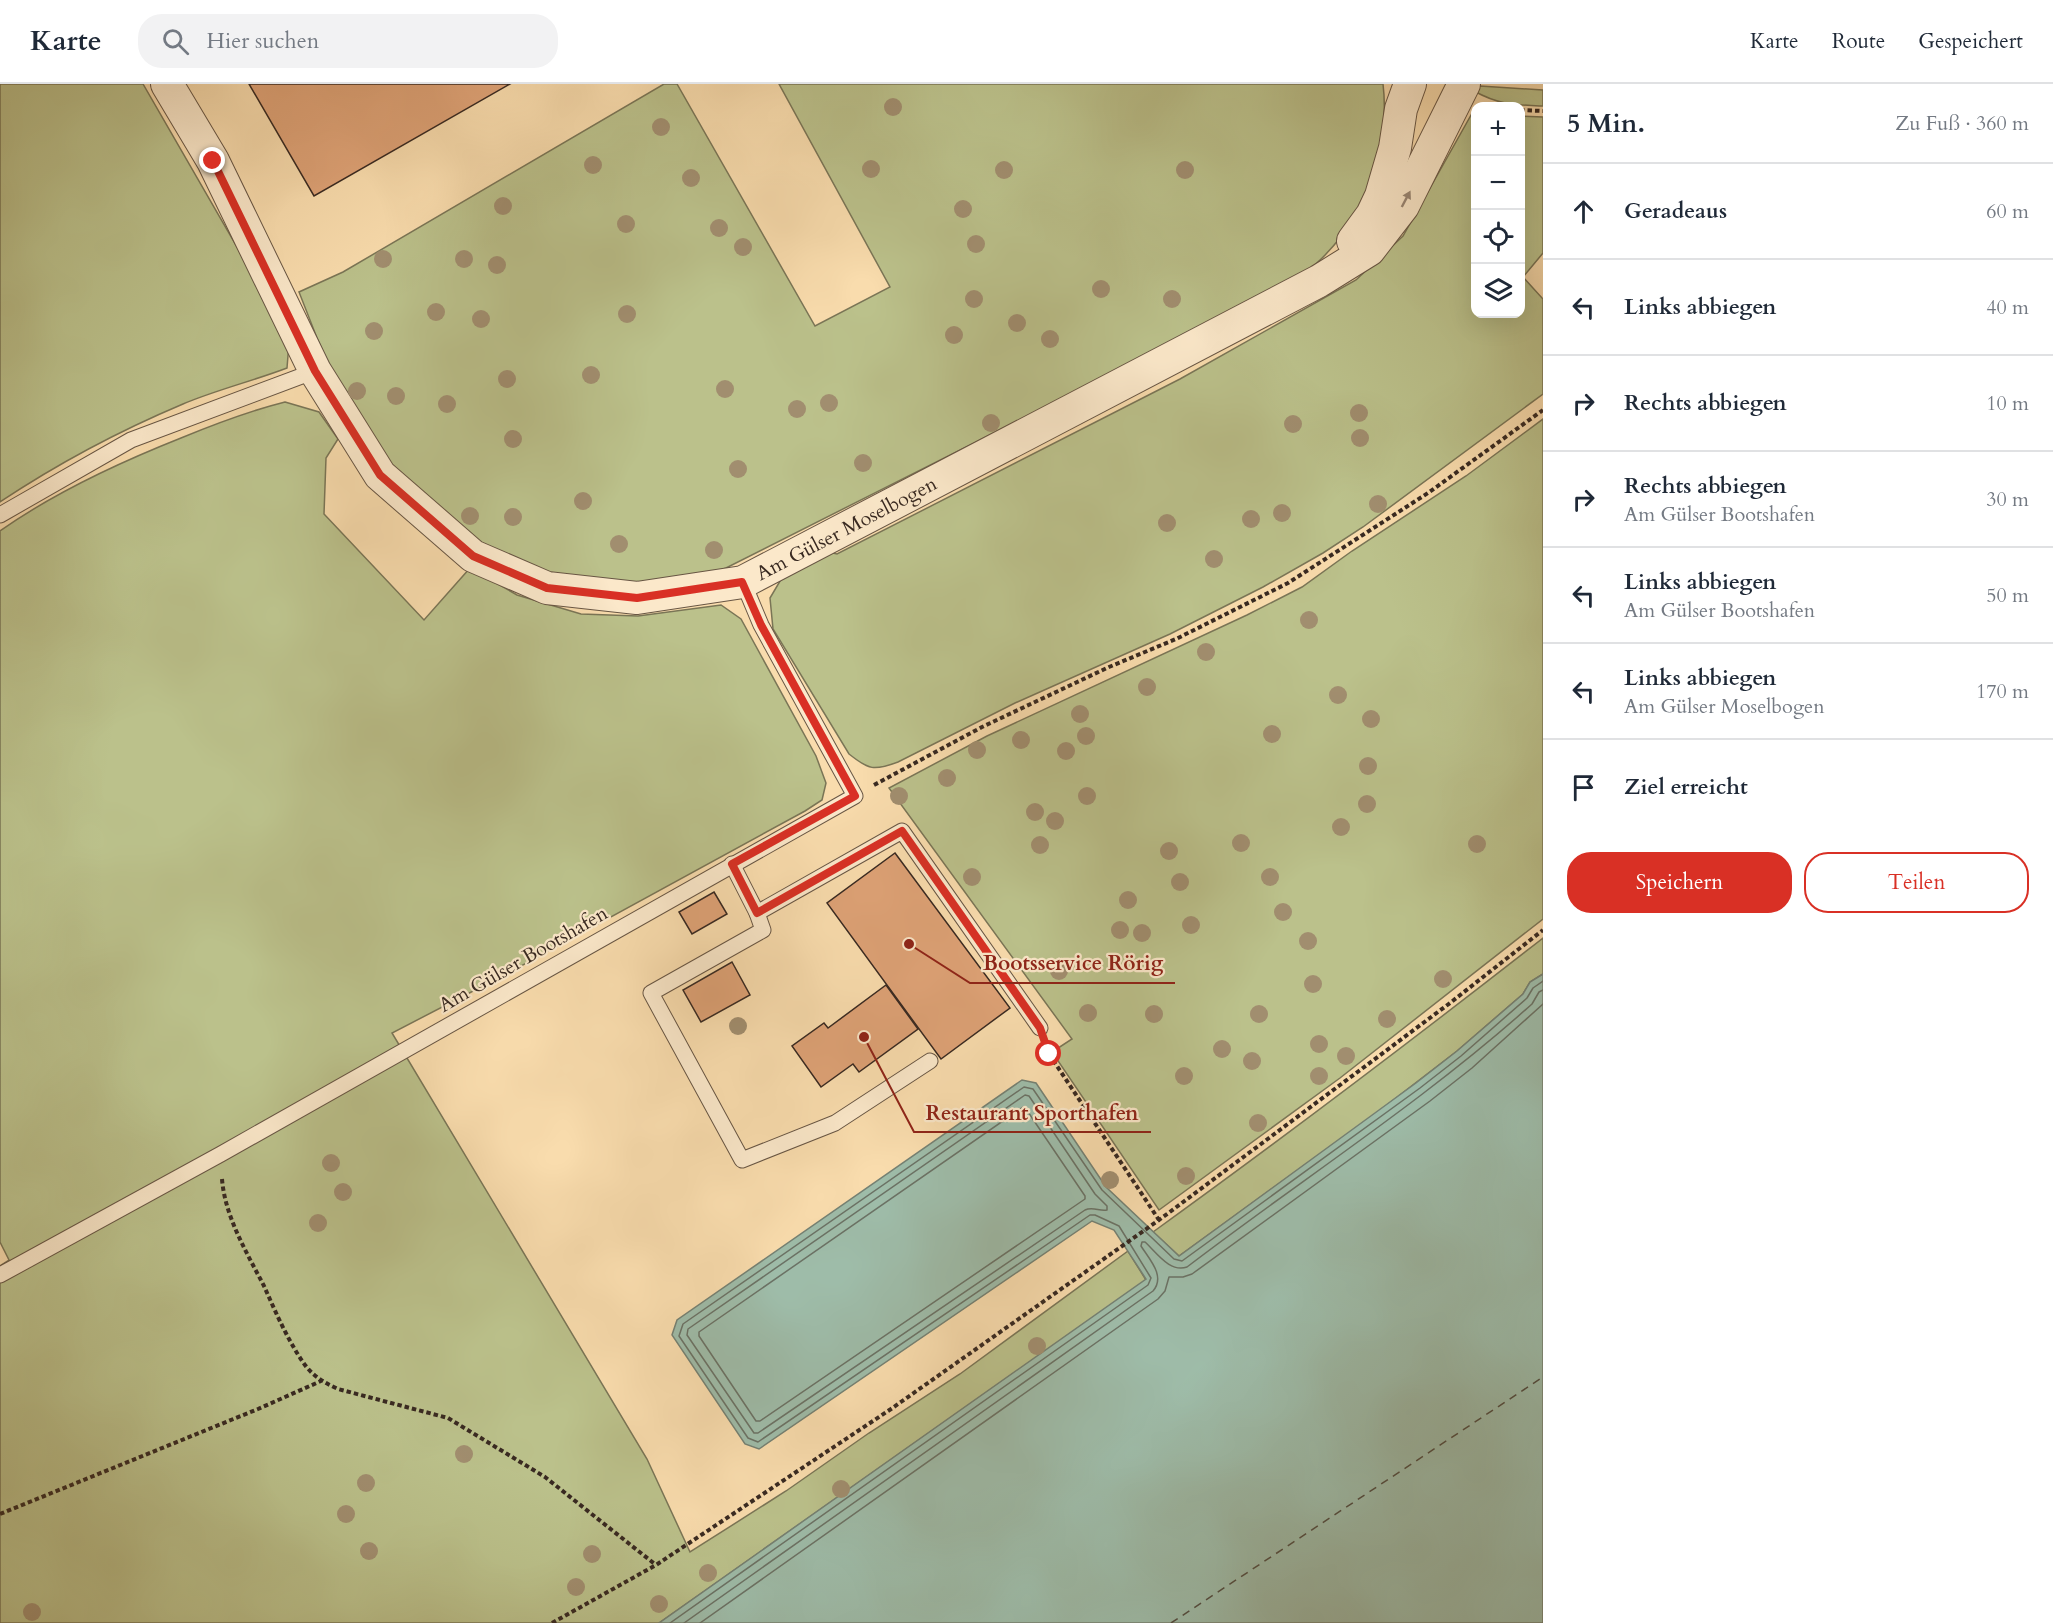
<!DOCTYPE html>
<html lang="de">
<head>
<meta charset="utf-8">
<style>
	:root { --surface:#fff; --page:#f2f2f3; --text:#1f2937; --muted:#747a83; --line:#e0e1e3; --accent:#d93025 }
	body { margin:0; font-family:Cardo,serif; background:var(--page); color:var(--text) }
	.controls { position:absolute; right:18px; top:18px; display:grid; overflow:hidden; border-radius:12px; box-shadow:0 6px 24px #0002 }
	.controls button { width:54px; height:54px; display:grid; place-items:center; padding:0; border:0; border-bottom:2px solid var(--line); background:var(--surface); color:var(--text); font:30px sans-serif }
	.stop { position:absolute; width:18px; height:18px; margin:-14px; border:4px solid #d93025; border-radius:50%; background:#fff }
	.stop.end { background:#d93025; border-color:#fff; box-shadow:0 2px 6px #0008 }
	.list { margin:0; padding:0; list-style:none }
	h2 { display:flex; justify-content:space-between; align-items:center; height:78px; margin:0; padding:0 24px; font-size:26px }
	h2 small { font-size:20px; font-weight:400; color:var(--muted) }
	.list li { display:grid; grid-template-columns:39px 1fr auto; gap:18px; align-items:center; box-sizing:border-box; height:96px; padding:0 24px; border-top:2px solid var(--line) }
	.list b { display:block; font-size:22px; white-space:nowrap }
	.list p { margin:0; font-size:20px; white-space:nowrap; color:var(--muted) }
	.list em { font-size:20px; font-style:normal; color:var(--muted) }
	.actions { display:flex; gap:12px; padding:18px 24px }
	.actions a { flex:1; padding:14px 0; border:2px solid var(--accent); border-radius:24px; text-align:center; font-size:21px; color:var(--accent) }
	.actions .main { background:var(--accent); color:#fff }
	.icon { flex:none; width:33px; height:33px; fill:none; stroke:currentColor; stroke-width:2; stroke-linecap:round; stroke-linejoin:round }
	.map { position:relative; flex:none; width:1543px; height:1539px; overflow:hidden }
	header { display:flex; align-items:center; gap:36px; box-sizing:border-box; height:84px; padding:0 30px; background:var(--surface); border-bottom:2px solid var(--line) }
	header strong { font-size:28px }
	nav { display:flex; gap:33px; margin-inline-start:auto; font-size:21px }
	.search { width:420px; height:54px; background:var(--page); display:flex; align-items:center; gap:15px; box-sizing:border-box; padding:0 21px; border-radius:24px; color:var(--muted); font-size:22px }
	main { display:flex }
	aside { flex:1; background:var(--surface) }
	.map>svg:first-child { display:block }
	.green { fill:#bbc18b; stroke:#7a7556; stroke-width:1.5 }
	.water { fill:#9ebca9; stroke:#758173; stroke-width:1.5 }
	.lines { fill:none; stroke-linecap:round; stroke-linejoin:round }
	.shore { stroke:#6b7265; stroke-width:1.5 }
	.ferry { stroke:#524e43; stroke-width:1.5; stroke-dasharray:8 6; stroke-linecap:butt }
	.building { fill:#dea276; stroke:#382921; stroke-width:1.5 }
	.lane-casing { stroke:#685644; stroke-width:17 }
	.street-casing { stroke:#685644; stroke-width:34 }
	.path { stroke:#382921; stroke-width:4; stroke-dasharray:4.5 3; stroke-linecap:butt }
	.lane { stroke:#fbe8ca; stroke-width:15 }
	.street { stroke:#fbe8ca; stroke-width:32 }
	.tree { fill:#a18e6f }
	.oneway { fill:#9a8876 }
	.route { stroke:#d93025; stroke-width:8 }
	.labels { text-anchor:middle; dominant-baseline:central; stroke-width:4.5; stroke-linejoin:round; paint-order:stroke }
	.street-label { font-size:20px; fill:#382921; stroke:#fbe8ca }
	.leader { fill:none; stroke:#8f2418; stroke-width:2 }
	.callout-dot { fill:#8f2418; stroke:#fbe8ca; stroke-width:2 }
	.callout-label { font-size:21px; text-anchor:middle; font-weight:bold; fill:#8f2418; stroke:#fbe8ca; stroke-width:4.5; stroke-linejoin:round; paint-order:stroke }
</style>
</head>
<body>
<header>
<strong>Karte</strong>
<div class="search"><svg class="icon" aria-label="search" viewBox="0 0 24 24"><circle cx="10" cy="10" r="6"/><path d="M15 15l6 6"/></svg>Hier suchen</div>
<nav><a>Karte</a><a>Route</a><a>Gespeichert</a></nav>
</header>
<main>
<div class="map">
<svg width="1543" height="1539" viewBox="0 0 1543 1539">
	<rect width="100%" height="100%" fill="#f9dcad"/>
	<filter id="stains"><feTurbulence type="fractalNoise" baseFrequency=".00333" numOctaves="4"/><feColorMatrix values="0 0 0 0 .2 0 0 0 0 .09 0 0 0 0 .02 0 0 0 .5 -.17"/></filter>
	<radialGradient id="worn" r=".72"><stop offset=".6" stop-color="#630" stop-opacity="0"/><stop offset="1" stop-color="#630" stop-opacity=".3"/></radialGradient>
	<g class="green">
		<path d="M0,0H143L271,222L289,259L287,284C253,297 216,306 183,320C119,347 57,380 0,418Z"/>
		<path d="M664,0H677L815,242L890,203L779,0H1383C1390,58 1367,128 1326,170C1318,179 1308,186 1299,195L726,484L688,498L657,500L573,499L471,457L402,398L345,318L317,254L299,208L343,188Z"/>
		<path d="M1480,2L1543,6V22C1515,21 1499,21 1474,7Z"/>
		<path d="M1475,24L1476,230H1520L1521,32L1543,33V169L1523,193L1543,215V310L1363,443L1323,469L1263,503L1170,550L1015,619L898,678C874,687 869,686 849,670L773,545L770,514L783,492L820,466L837,470L1180,295L1356,196L1403,152Z"/>
		<path d="M285,318L319,328L338,355L326,374L324,430L424,536L470,484L517,511L581,530L638,532L721,521L741,535L816,672L826,699L822,716L805,727L508,889L392,949L647,1375L690,1468L786,1407L869,1349L960,1290L1128,1167L1146,1196L659,1539H0V1182L9,1176L0,1158V447C55,408 118,379 181,354C215,340 249,327 285,318Z"/>
		<path d="M1543,335V835L1340,994L1159,1126L1052,968L1072,955L889,704L987,652L1247,531L1302,503L1352,467L1466,392Z"/>
		<path d="M1543,854V890L1530,898L1523,910L1457,967L1375,1030L1179,1172L1153,1148C1286,1052 1415,954 1543,854Z"/>
	</g>
	<path class="water" d="M1543,890V1539H659L1146,1195L1114,1146L1092,1137L759,1365L745,1360L672,1251L677,1236L1022,996L1036,999L1106,1103L1179,1172L1416,999L1457,967L1523,910L1530,898Z"/>
	<g class="lines">
		<g class="shore">
			<path d="M1025,1011L1029,1012L1095,1110L1107,1122V1126C1100,1128 1093,1122 1085,1126L758,1349H754L687,1251L688,1245Z"/>
			<path d="M1023,1023L1026,1025L1085,1112V1115L760,1337H756L699,1252V1248Z"/>
			<path d="M670,1539L1148,1201L1151,1194L1119,1142L1095,1131H1090L758,1358L748,1354L679,1252L683,1240L1024,1003L1033,1005L1102,1106L1174,1175L1182,1177L1420,1004L1461,972L1527,914L1533,904L1543,897"/>
			<path d="M684,1539L1153,1207C1166,1192 1149,1175 1141,1162L1142,1158H1145C1157,1169 1170,1189 1187,1183C1302,1095 1424,1017 1532,920L1539,908L1543,906"/>
			<path d="M700,1539L1158,1215L1165,1207L1169,1193H1183L1192,1190L1430,1017L1472,984L1543,920"/>
		</g>
		<path class="ferry" d="M1171,1539L1543,1293"/>
	</g>
	<g class="building">
		<path d="M249,0H510L314,112Z"/>
		<path d="M895,769L1010,924L941,975L827,819Z"/>
		<path d="M714,808L727,830L692,850L679,828Z"/>
		<path d="M732,878L750,911L701,938L683,906Z"/>
		<path d="M886,901L918,945L859,988L853,980L821,1003L792,962L824,939L828,944Z"/>
	</g>
	<g class="lines">
		<g class="lane-casing">
			<g id="lane">
				<path d="M0,431L131,356L315,287"/>
				<path d="M732,780L757,829L763,846L651,909L742,1076L835,1039L930,977"/>
				<path d="M757,829L902,747L1040,944"/>
				<path d="M0,1191L221,1070L855,712L761,541L743,498"/>
			</g>
		</g>
		<g class="street-casing">
			<g id="street">
				<path id="s1" d="M167,0L213,77L315,287L380,391L473,472L547,504L637,514L743,498L1319,197L1369,166L1403,122L1464,0"/>
				<path d="M1353,157L1372,131L1381,112L1395,64L1401,25L1410,0"/>
			</g>
		</g>
		<g class="path">
			<path d="M1520,26L1543,27"/>
			<path d="M874,701L982,643L1109,583L1176,555L1288,499L1428,409L1543,326"/>
			<path d="M1047,963L1049,970L1159,1136"/>
			<path d="M222,1095C225,1133 247,1169 264,1202C276,1229 288,1257 305,1281C314,1293 325,1299 338,1305L448,1334L545,1393L656,1481"/>
			<path d="M0,1430L258,1325L321,1297"/>
			<path d="M552,1539L656,1481L891,1325L1159,1136L1450,919L1543,846"/>
		</g>
		<use href="#lane" class="lane"/>
		<use href="#street" class="street"/>
	</g>
	<g class="tree">
		<circle cx="893" cy="23" r="9"/>
		<circle cx="661" cy="43" r="9"/>
		<circle cx="593" cy="81" r="9"/>
		<circle cx="871" cy="85" r="9"/>
		<circle cx="1004" cy="86" r="9"/>
		<circle cx="1185" cy="86" r="9"/>
		<circle cx="691" cy="94" r="9"/>
		<circle cx="503" cy="122" r="9"/>
		<circle cx="963" cy="125" r="9"/>
		<circle cx="626" cy="140" r="9"/>
		<circle cx="719" cy="144" r="9"/>
		<circle cx="976" cy="160" r="9"/>
		<circle cx="743" cy="163" r="9"/>
		<circle cx="383" cy="175" r="9"/>
		<circle cx="464" cy="175" r="9"/>
		<circle cx="497" cy="181" r="9"/>
		<circle cx="1101" cy="205" r="9"/>
		<circle cx="974" cy="215" r="9"/>
		<circle cx="1172" cy="215" r="9"/>
		<circle cx="436" cy="228" r="9"/>
		<circle cx="627" cy="230" r="9"/>
		<circle cx="481" cy="235" r="9"/>
		<circle cx="1017" cy="239" r="9"/>
		<circle cx="374" cy="247" r="9"/>
		<circle cx="954" cy="251" r="9"/>
		<circle cx="1050" cy="255" r="9"/>
		<circle cx="591" cy="291" r="9"/>
		<circle cx="507" cy="295" r="9"/>
		<circle cx="725" cy="305" r="9"/>
		<circle cx="357" cy="307" r="9"/>
		<circle cx="396" cy="312" r="9"/>
		<circle cx="829" cy="319" r="9"/>
		<circle cx="447" cy="320" r="9"/>
		<circle cx="797" cy="325" r="9"/>
		<circle cx="1359" cy="329" r="9"/>
		<circle cx="991" cy="339" r="9"/>
		<circle cx="1293" cy="340" r="9"/>
		<circle cx="1360" cy="354" r="9"/>
		<circle cx="513" cy="355" r="9"/>
		<circle cx="863" cy="379" r="9"/>
		<circle cx="738" cy="385" r="9"/>
		<circle cx="583" cy="417" r="9"/>
		<circle cx="1378" cy="420" r="9"/>
		<circle cx="1282" cy="429" r="9"/>
		<circle cx="470" cy="432" r="9"/>
		<circle cx="513" cy="433" r="9"/>
		<circle cx="1251" cy="435" r="9"/>
		<circle cx="1167" cy="439" r="9"/>
		<circle cx="619" cy="460" r="9"/>
		<circle cx="714" cy="466" r="9"/>
		<circle cx="1214" cy="475" r="9"/>
		<circle cx="1309" cy="536" r="9"/>
		<circle cx="1206" cy="568" r="9"/>
		<circle cx="1147" cy="603" r="9"/>
		<circle cx="1338" cy="611" r="9"/>
		<circle cx="1080" cy="630" r="9"/>
		<circle cx="1371" cy="635" r="9"/>
		<circle cx="1272" cy="650" r="9"/>
		<circle cx="1086" cy="652" r="9"/>
		<circle cx="1021" cy="656" r="9"/>
		<circle cx="977" cy="666" r="9"/>
		<circle cx="1066" cy="667" r="9"/>
		<circle cx="1368" cy="682" r="9"/>
		<circle cx="947" cy="694" r="9"/>
		<circle cx="899" cy="712" r="9"/>
		<circle cx="1087" cy="712" r="9"/>
		<circle cx="1367" cy="720" r="9"/>
		<circle cx="1035" cy="728" r="9"/>
		<circle cx="1055" cy="737" r="9"/>
		<circle cx="1341" cy="743" r="9"/>
		<circle cx="1241" cy="759" r="9"/>
		<circle cx="1477" cy="760" r="9"/>
		<circle cx="1040" cy="761" r="9"/>
		<circle cx="1169" cy="767" r="9"/>
		<circle cx="972" cy="793" r="9"/>
		<circle cx="1270" cy="793" r="9"/>
		<circle cx="1180" cy="798" r="9"/>
		<circle cx="1128" cy="816" r="9"/>
		<circle cx="1283" cy="828" r="9"/>
		<circle cx="1191" cy="841" r="9"/>
		<circle cx="1120" cy="846" r="9"/>
		<circle cx="1142" cy="849" r="9"/>
		<circle cx="1308" cy="857" r="9"/>
		<circle cx="1059" cy="887" r="9"/>
		<circle cx="1443" cy="895" r="9"/>
		<circle cx="1313" cy="900" r="9"/>
		<circle cx="1088" cy="929" r="9"/>
		<circle cx="1154" cy="930" r="9"/>
		<circle cx="1259" cy="930" r="9"/>
		<circle cx="1387" cy="935" r="9"/>
		<circle cx="738" cy="942" r="9"/>
		<circle cx="1319" cy="960" r="9"/>
		<circle cx="1222" cy="965" r="9"/>
		<circle cx="1346" cy="972" r="9"/>
		<circle cx="1252" cy="977" r="9"/>
		<circle cx="1184" cy="992" r="9"/>
		<circle cx="1319" cy="992" r="9"/>
		<circle cx="1258" cy="1039" r="9"/>
		<circle cx="331" cy="1079" r="9"/>
		<circle cx="1186" cy="1092" r="9"/>
		<circle cx="1110" cy="1096" r="9"/>
		<circle cx="343" cy="1108" r="9"/>
		<circle cx="318" cy="1139" r="9"/>
		<circle cx="1037" cy="1262" r="9"/>
		<circle cx="464" cy="1370" r="9"/>
		<circle cx="366" cy="1399" r="9"/>
		<circle cx="841" cy="1405" r="9"/>
		<circle cx="346" cy="1430" r="9"/>
		<circle cx="369" cy="1467" r="9"/>
		<circle cx="592" cy="1470" r="9"/>
		<circle cx="708" cy="1489" r="9"/>
		<circle cx="576" cy="1503" r="9"/>
		<circle cx="659" cy="1520" r="9"/>
		<circle cx="32" cy="1528" r="9"/>
	</g>
	<defs><path id="oneway-solid" d="M-6-.8H1V-3.2L6.5 0L1 3.2V.8H-6Z" transform="scale(1.5)"/></defs>
	<use class="oneway" href="#oneway-solid" transform="translate(1406 115) rotate(-62)"/>
	<g class="lines">
		<path class="route" d="M213,77L315,287L380,391L473,472L547,504L637,514L742,498L761,541L855,712L732,780L757,829L902,747L1040,944L1049,970"/>
	</g>
	<g class="labels">
		<g class="street-label">
			<text stroke="none"><textPath href="#s1" startOffset="964">Am Gülser Moselbogen</textPath></text>
			<text transform="translate(523 875) rotate(-30)">Am Gülser Bootshafen</text>
		</g>
	</g>
	<path class="leader" d="M909 860L970 899H1175M864 953L914 1048H1151"/>
	<g class="callout-dot">
		<circle cx="909" cy="860" r="6"/>
		<circle cx="864" cy="953" r="6"/>
	</g>
	<g class="callout-label">
		<text x="1073" y="886">Bootsservice Rörig</text>
		<text x="1032" y="1036">Restaurant Sporthafen</text>
	</g>
	<rect width="100%" height="100%" filter="url(#stains)"/>
	<rect width="100%" height="100%" fill="url(#worn)"/>
</svg>
<div class="controls">
<button>+</button>
<button>−</button>
<button><svg class="icon" aria-label="locate" viewBox="0 0 24 24"><circle cx="12" cy="12" r="6"/><path d="M12 2v4M12 18v4M2 12h4M18 12h4"/></svg></button>
<button><svg class="icon" aria-label="layers" viewBox="0 0 24 24"><path d="M12 4l9 5-9 5-9-5zM3 14l9 5 9-5"/></svg></button>
</div>
<div class="stop" style="left:1049px;top:970px"></div>
<div class="stop end" style="left:213px;top:77px"></div>
</div>
<aside>
<h2>5 Min.<small>Zu Fuß · 360 m</small></h2>
<ul class="list">
<li><svg class="icon" aria-label="ahead" viewBox="0 0 24 24"><path d="M12 20V5M6 11l6-6 6 6"/></svg><div><b>Geradeaus</b></div><em>60 m</em></li>
<li><svg class="icon" aria-label="left" viewBox="0 0 24 24"><path d="M17 20v-9H6M10 6l-5 5 5 5"/></svg><div><b>Links abbiegen</b></div><em>40 m</em></li>
<li><svg class="icon" aria-label="right" viewBox="0 0 24 24"><path d="M7 20v-9h11M14 6l5 5-5 5"/></svg><div><b>Rechts abbiegen</b></div><em>10 m</em></li>
<li><svg class="icon" aria-label="right" viewBox="0 0 24 24"><path d="M7 20v-9h11M14 6l5 5-5 5"/></svg><div><b>Rechts abbiegen</b><p>Am Gülser Bootshafen</p></div><em>30 m</em></li>
<li><svg class="icon" aria-label="left" viewBox="0 0 24 24"><path d="M17 20v-9H6M10 6l-5 5 5 5"/></svg><div><b>Links abbiegen</b><p>Am Gülser Bootshafen</p></div><em>50 m</em></li>
<li><svg class="icon" aria-label="left" viewBox="0 0 24 24"><path d="M17 20v-9H6M10 6l-5 5 5 5"/></svg><div><b>Links abbiegen</b><p>Am Gülser Moselbogen</p></div><em>170 m</em></li>
<li><svg class="icon" aria-label="arrive" viewBox="0 0 24 24"><path d="M6 21V4h12l-3 4 3 4H6"/></svg><div><b>Ziel erreicht</b></div></li>
</ul>
<div class="actions"><a class="main">Speichern</a><a>Teilen</a></div>
</aside>
</main>
</body>
</html>
